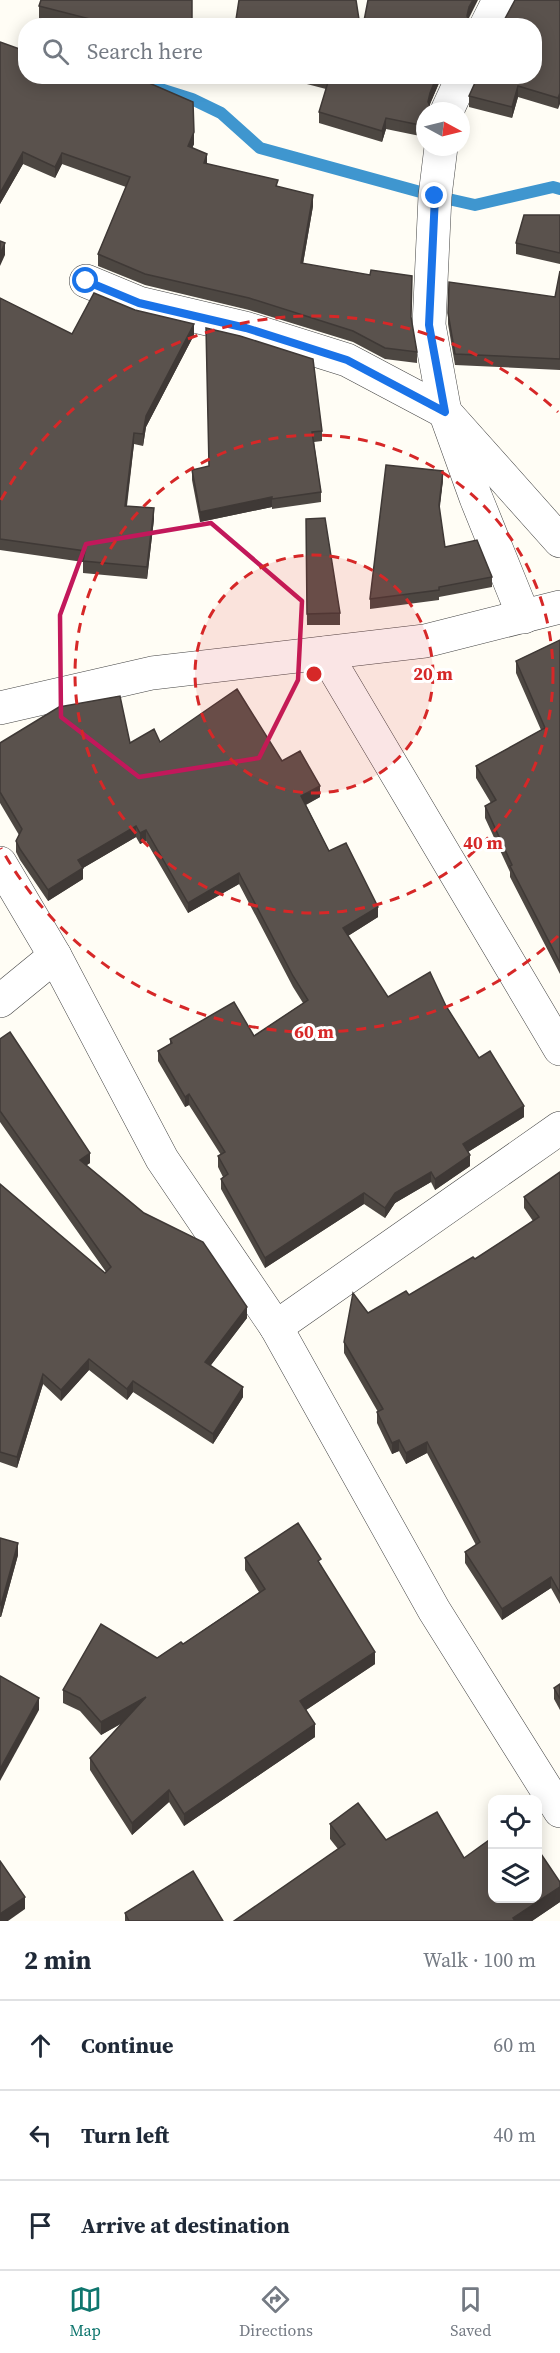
<!DOCTYPE html>
<html lang="en">
<head>
<meta charset="utf-8">
<style>
	:root { --surface:#fff; --page:#f6f6f7; --text:#1f2937; --muted:#747a83; --line:#e0e1e3; --accent:#0f766e }
	body { margin:0; font-family:"Source Serif 4",serif; background:var(--page); color:var(--text) }
	.controls { position:absolute; right:18px; bottom:18px; display:grid; overflow:hidden; border-radius:12px; box-shadow:0 3px 15px #0003 }
	.controls button { width:54px; height:54px; display:grid; place-items:center; padding:0; border:0; border-bottom:2px solid var(--line); background:var(--surface); color:var(--text); font:30px sans-serif }
	.compass { position:absolute; left:416px; top:102px; width:54px; height:54px; border-radius:50%; background:var(--surface); box-shadow:0 3px 15px #0003; rotate:97deg }
	.stop { position:absolute; width:18px; height:18px; margin:-14px; border:4px solid #1a73e8; border-radius:50%; background:#fff }
	.stop.end { background:#1a73e8; border-color:#fff; box-shadow:0 2px 6px #0008 }
	.list { margin:0; padding:0; list-style:none }
	h2 { display:flex; justify-content:space-between; align-items:center; height:78px; margin:0; padding:0 24px; font-size:26px }
	h2 small { font-size:20px; font-weight:400; color:var(--muted) }
	.list li { display:grid; grid-template-columns:39px 1fr auto; gap:18px; align-items:center; box-sizing:border-box; height:90px; padding:0 24px; border-top:2px solid var(--line) }
	.list b { display:block; font-size:22px; white-space:nowrap }
	.list em { font-size:20px; font-style:normal; color:var(--muted) }
	.icon { flex:none; width:33px; height:33px; fill:none; stroke:currentColor; stroke-width:2; stroke-linecap:round; stroke-linejoin:round }
	.map { position:relative; flex:none; width:560px; height:1921px; overflow:hidden }
	.search { position:absolute; background:var(--surface); box-shadow:0 3px 15px #0003; left:18px; right:18px; top:18px; height:66px; display:flex; align-items:center; gap:15px; box-sizing:border-box; padding:0 21px; border-radius:24px; color:var(--muted); font-size:22px }
	.sheet { height:348px; background:var(--surface) }
	nav { display:flex; justify-content:space-around; align-items:center; box-sizing:border-box; height:84px; border-top:2px solid var(--line); background:var(--surface); font-size:16px; color:var(--muted) }
	nav a { display:grid; justify-items:center; gap:3px }
	nav .on { color:var(--accent) }
	.map>svg:first-child { display:block }
	.lines { fill:none; stroke-linecap:round; stroke-linejoin:round }
	.stream { stroke:#3f96cf; stroke-width:12 }
	.minor-casing { stroke:#444; stroke-width:34 }
	.minor { stroke:#fff; stroke-width:33 }
	.wall { fill:#4d4742 }
	.shaded-wall { fill:#3f3936 }
	.building { fill:#5a524d; stroke:#3f3936; stroke-width:1.5 }
	.route { stroke:#1a73e8; stroke-width:8 }
	.marked { fill:none; stroke:#c2185b; stroke-width:4.5; stroke-linejoin:round }
	.ring { fill:none; stroke:#d62828; stroke-width:3; stroke-dasharray:10 8 }
	.centre { fill:#d62828; stroke:#fff; stroke-width:3 }
	.ring-label { font-size:18px; text-anchor:middle; font-weight:bold; fill:#d62828; stroke:#fff; stroke-width:6; stroke-linejoin:round; paint-order:stroke }
</style>
</head>
<body>
<div class="map">
<svg width="560" height="1921" viewBox="0 0 560 1921">
	<rect width="100%" height="100%" fill="#fffdf5"/>
	<g class="lines">
		<path class="stream" d="M154,87L192,99L221,113L260,148L435,196L475,205L553,187L560,189"/>
		<g class="minor-casing">
			<g id="minor">
				<path d="M486,26L499,0"/>
				<path d="M447,111L463,76"/>
				<path d="M441,147L435,196L429,325L445,412L476,498L524,617"/>
				<path d="M86,281L139,303L245,328L347,360L445,412L560,541"/>
				<path d="M325,653L560,1049"/>
				<path d="M0,708L152,673L425,641L560,607"/>
				<path d="M0,863L55,956L162,1159L276,1327L434,1610L560,1811"/>
				<path d="M0,1001L55,956"/>
				<path d="M276,1327L560,1128"/>
			</g>
		</g>
		<use href="#minor" class="minor"/>
	</g>
	<g class="wall">
		<path d="M560,0L558,109L518,97L512,118L469,107V96Z"/>
		<path d="M39,6L192,26H71L39,18Z"/>
		<path d="M0,42L194,144L192,148L207,164L278,186L313,206L303,264L411,319L417,352V363L385,359L353,342L249,310L145,285L98,266V254L126,187L62,164L55,178L23,164L0,204Z"/>
		<path d="M276,76H442L430,104L425,111V137L386,129L382,142L319,123V112L326,89Z"/>
		<path d="M560,215V264L516,254V243Z"/>
		<path d="M560,271V370L455,365L448,324V313L555,297Z"/>
		<path d="M0,298L72,334L194,335L146,427L143,446L134,444L127,506L154,519L147,579L83,573V562L0,550Z"/>
		<path d="M206,328L322,431V441L314,442L321,492V502L272,509V507L200,522L192,480V470L209,466Z"/>
		<path d="M443,480L439,510L445,547L492,577V587L439,597V600L370,609V599Z"/>
		<path d="M306,519L340,613V625H307Z"/>
		<path d="M560,640V974L510,877V872L485,818V806L491,803L476,778V766L541,730L516,673V661Z"/>
		<path d="M160,742L282,761L320,797L306,805L329,851L378,917L348,936L388,997L446,1006L479,1058L524,1117L468,1152L470,1166L435,1190L431,1182L395,1203L385,1218L364,1204L265,1268L221,1189V1179L223,1177L218,1167V1156L221,1155L189,1105L185,1107L158,1061V1051L170,1044V1039L254,1036L303,1003L293,987L239,884L188,913L146,841L140,844L136,837L83,868V879L48,901L20,860L16,852V841L19,835L0,803V743H130Z"/>
		<path d="M0,1039L90,1163L86,1165L247,1318L210,1366L243,1397L213,1444L133,1392L127,1400L89,1370L61,1401L43,1384L17,1468L0,1462V1184L105,1273L106,1272L0,1122Z"/>
		<path d="M560,1172V1604L551,1588L502,1620L465,1563V1552L476,1545L427,1453L406,1464L399,1451L392,1454L377,1423V1412H378L344,1353V1342L368,1313L409,1295L475,1259L533,1221L524,1208V1197Z"/>
		<path d="M0,1538L18,1555L1,1617H0Z"/>
		<path d="M245,1558L321,1565L375,1664L306,1710L315,1737L184,1826L169,1802L132,1835L90,1770V1758L123,1722L101,1735L80,1711L63,1703V1690L157,1658L183,1644L259,1592L245,1570Z"/>
		<path d="M560,1684V1710L554,1699V1688Z"/>
		<path d="M330,1824L386,1840L464,1858L560,1882V1902L532,1921H234L338,1849L330,1839Z"/>
		<path d="M125,1913L223,1921H125Z"/>
	</g>
	<g class="shaded-wall">
		<path d="M473,0H478L469,18L467,26V16L469,7Z"/>
		<path d="M437,76H442L430,104L429,111L428,102L430,93Z"/>
		<path d="M518,86V97L512,118V107Z"/>
		<path d="M560,93V104L558,109V98Z"/>
		<path d="M386,118V129L382,142V131Z"/>
		<path d="M194,132V144L188,158V146Z"/>
		<path d="M23,152V164L0,204V193Z"/>
		<path d="M62,153V164L55,178V167Z"/>
		<path d="M207,154V165L204,163Z"/>
		<path d="M313,195V206L301,275V263Z"/>
		<path d="M5,243V255L0,266V254Z"/>
		<path d="M194,324V335L146,427L143,446V434L146,416Z"/>
		<path d="M134,433V444L125,517V506Z"/>
		<path d="M443,471V480L439,515V505Z"/>
		<path d="M272,497V507L200,522V512Z"/>
		<path d="M154,508V519L147,579V567Z"/>
		<path d="M320,786V797L301,807V796Z"/>
		<path d="M136,826V837L78,871V860Z"/>
		<path d="M146,830V841L140,844V833Z"/>
		<path d="M83,868V879L48,901V890Z"/>
		<path d="M239,873V884L188,913V903Z"/>
		<path d="M378,907V917L343,939V928Z"/>
		<path d="M189,1094V1105L185,1107V1097Z"/>
		<path d="M524,1106V1117L463,1155V1144Z"/>
		<path d="M90,1153V1163L80,1170V1160Z"/>
		<path d="M470,1155V1166L435,1190V1179Z"/>
		<path d="M431,1172V1182L395,1203L385,1218V1208L395,1193Z"/>
		<path d="M364,1193V1204L265,1268V1258Z"/>
		<path d="M247,1307V1318L205,1373V1362Z"/>
		<path d="M89,1359V1370L61,1401V1390Z"/>
		<path d="M43,1374V1384L17,1468V1457Z"/>
		<path d="M133,1381V1392L127,1400V1389Z"/>
		<path d="M243,1387V1397L213,1444V1434Z"/>
		<path d="M399,1440V1451L392,1454V1443Z"/>
		<path d="M427,1442V1453L406,1464V1453Z"/>
		<path d="M18,1543V1555L1,1617V1605Z"/>
		<path d="M551,1577V1588L502,1620V1609Z"/>
		<path d="M375,1652V1664L300,1714V1701Z"/>
		<path d="M146,1697V1710L101,1735V1722Z"/>
		<path d="M39,1698V1710L0,1781V1769Z"/>
		<path d="M315,1724V1737L184,1826V1814Z"/>
		<path d="M169,1790V1802L132,1835V1823Z"/>
		<path d="M560,1887V1902L532,1921H513V1918Z"/>
		<path d="M25,1897V1909L8,1921H0V1914Z"/>
	</g>
	<g class="building">
		<path d="M41,0H192V26H117L39,6Z"/>
		<path d="M239,0H356L360,26H235Z"/>
		<path d="M368,0H473L469,7L467,16L471,26H363Z"/>
		<path d="M515,0H560V93L558,98L518,86L512,107L469,96L478,76H534V26H501Z"/>
		<path d="M0,42L25,51H26V76H133L193,102L194,132L188,146L207,154L204,163L278,180L276,186L313,195L301,263L370,275L371,270L412,276L411,317L417,352L385,348L353,331L249,298L145,274L98,254L130,177L62,153L55,167L23,152L0,193Z"/>
		<path d="M320,76H437L430,93L428,102L432,111H425V126L386,118L382,131L319,112L329,79Z"/>
		<path d="M524,215H560V253L516,243Z"/>
		<path d="M0,241L5,243L0,254Z"/>
		<path d="M560,271V359L455,354L448,313L449,282L555,297Z"/>
		<path d="M94,293L135,310L194,324L146,416L143,434L134,433L125,506L154,508L147,567L83,561L85,551L0,539V298L72,334Z"/>
		<path d="M206,328L240,336L313,359L322,431L312,432L321,492L272,499V497L200,512L192,470L209,466Z"/>
		<path d="M386,465L443,471L439,505L445,547L477,540L492,577L439,587V590L370,599Z"/>
		<path d="M325,518L340,613L307,614L306,519Z"/>
		<path d="M560,640V963L510,866L512,865L485,806L496,800L476,766L545,728L516,661Z"/>
		<path d="M237,689L282,761L300,751L320,786L301,796L329,851L346,843L378,907L343,928L388,997L430,972L446,1006L479,1058L490,1051L524,1106L463,1144L470,1155L435,1179L431,1172L395,1193L385,1208L364,1193L265,1258L221,1179L228,1174L218,1156L225,1152L189,1094L185,1097L158,1051L172,1043L170,1039L234,1002L254,1036L308,1000L293,976L239,873L188,903L146,830L140,833L136,826L78,860L83,868L48,890L20,849L16,841L22,829L0,792V743L59,707L120,696L130,743L154,729L160,742Z"/>
		<path d="M10,1032L90,1153L80,1160L144,1213L203,1242L247,1307L205,1362L243,1387L213,1434L133,1381L127,1389L89,1359L61,1390L43,1374L17,1457L0,1452V1184L105,1273L111,1267L0,1111V1039Z"/>
		<path d="M560,1172V1593L551,1577L502,1609L465,1552L480,1542L427,1442L406,1453L399,1440L392,1443L377,1412L383,1409L344,1342L353,1293L368,1313L406,1291L409,1295L473,1257L475,1259L539,1217L524,1197Z"/>
		<path d="M298,1523L321,1559L318,1561L375,1652L300,1701L315,1724L184,1814L169,1790L132,1823L90,1758L146,1697L101,1722L80,1698L63,1690L101,1624L157,1658L181,1642L183,1644L265,1589L245,1558Z"/>
		<path d="M0,1538L18,1543L1,1605H0Z"/>
		<path d="M0,1676L39,1698L0,1769Z"/>
		<path d="M560,1684V1699L554,1688Z"/>
		<path d="M358,1803L386,1840L437,1812L464,1858L492,1838V1899H537V1848L560,1882V1887L513,1918L515,1921H234L345,1844L330,1824Z"/>
		<path d="M0,1861L25,1897L0,1914Z"/>
		<path d="M193,1871L223,1921H129L125,1913Z"/>
	</g>
	<g class="lines">
		<path class="route" d="M86,281L139,303L246,328L347,360L445,412L429,325L435,196"/>
	</g>
	<path class="marked" d="M211,523L302,601L298,680L259,758L139,777L61,717L60,615L86,544Z"/>
	<circle cx="314" cy="674" r="119" fill="#d62828" fill-opacity=".12"/>
	<g class="ring">
		<circle cx="314" cy="674" r="119"/>
		<circle cx="314" cy="674" r="239"/>
		<path d="M558 936A358 358 0 0 1 1 848M1 500A358 358 0 0 1 558 412"/>
	</g>
	<circle cx="314" cy="674" r="9" class="centre"/>
	<g class="ring-label">
		<text x="433" y="680">20 m</text>
		<text x="483" y="849">40 m</text>
		<text x="314" y="1038">60 m</text>
	</g>
</svg>
<div class="controls">
<button><svg class="icon" aria-label="locate" viewBox="0 0 24 24"><circle cx="12" cy="12" r="6"/><path d="M12 2v4M12 18v4M2 12h4M18 12h4"/></svg></button>
<button><svg class="icon" aria-label="layers" viewBox="0 0 24 24"><path d="M12 4l9 5-9 5-9-5zM3 14l9 5 9-5"/></svg></button>
</div>
<svg class="compass" viewBox="-18 -18 36 36"><path d="M0-13l5 13h-10z" fill="#e53935"/><path d="M0 13l5-13h-10z" fill="#747a83"/></svg>
<div class="stop" style="left:86px;top:281px"></div>
<div class="stop end" style="left:435px;top:196px"></div>
<div class="search"><svg class="icon" aria-label="search" viewBox="0 0 24 24"><circle cx="10" cy="10" r="6"/><path d="M15 15l6 6"/></svg>Search here</div>
</div>
<section class="sheet">
<h2>2 min<small>Walk · 100 m</small></h2>
<ul class="list">
<li><svg class="icon" aria-label="ahead" viewBox="0 0 24 24"><path d="M12 20V5M6 11l6-6 6 6"/></svg><div><b>Continue</b></div><em>60 m</em></li>
<li><svg class="icon" aria-label="left" viewBox="0 0 24 24"><path d="M17 20v-9H6M10 6l-5 5 5 5"/></svg><div><b>Turn left</b></div><em>40 m</em></li>
<li><svg class="icon" aria-label="arrive" viewBox="0 0 24 24"><path d="M6 21V4h12l-3 4 3 4H6"/></svg><div><b>Arrive at destination</b></div></li>
</ul>
</section>
<nav>
<a class="on"><svg class="icon" aria-label="map" viewBox="0 0 24 24"><path d="M3 6l6-2 6 2 6-2v14l-6 2-6-2-6 2zM9 4v14M15 6v14"/></svg>Map</a>
<a><svg class="icon" aria-label="directions" viewBox="0 0 24 24"><path d="M12 3l9 9-9 9-9-9zM9 14v-3h6M13 9l2 2-2 2"/></svg>Directions</a>
<a><svg class="icon" aria-label="saved" viewBox="0 0 24 24"><path d="M7 4h10v16l-5-4-5 4z"/></svg>Saved</a>
</nav>
</body>
</html>
